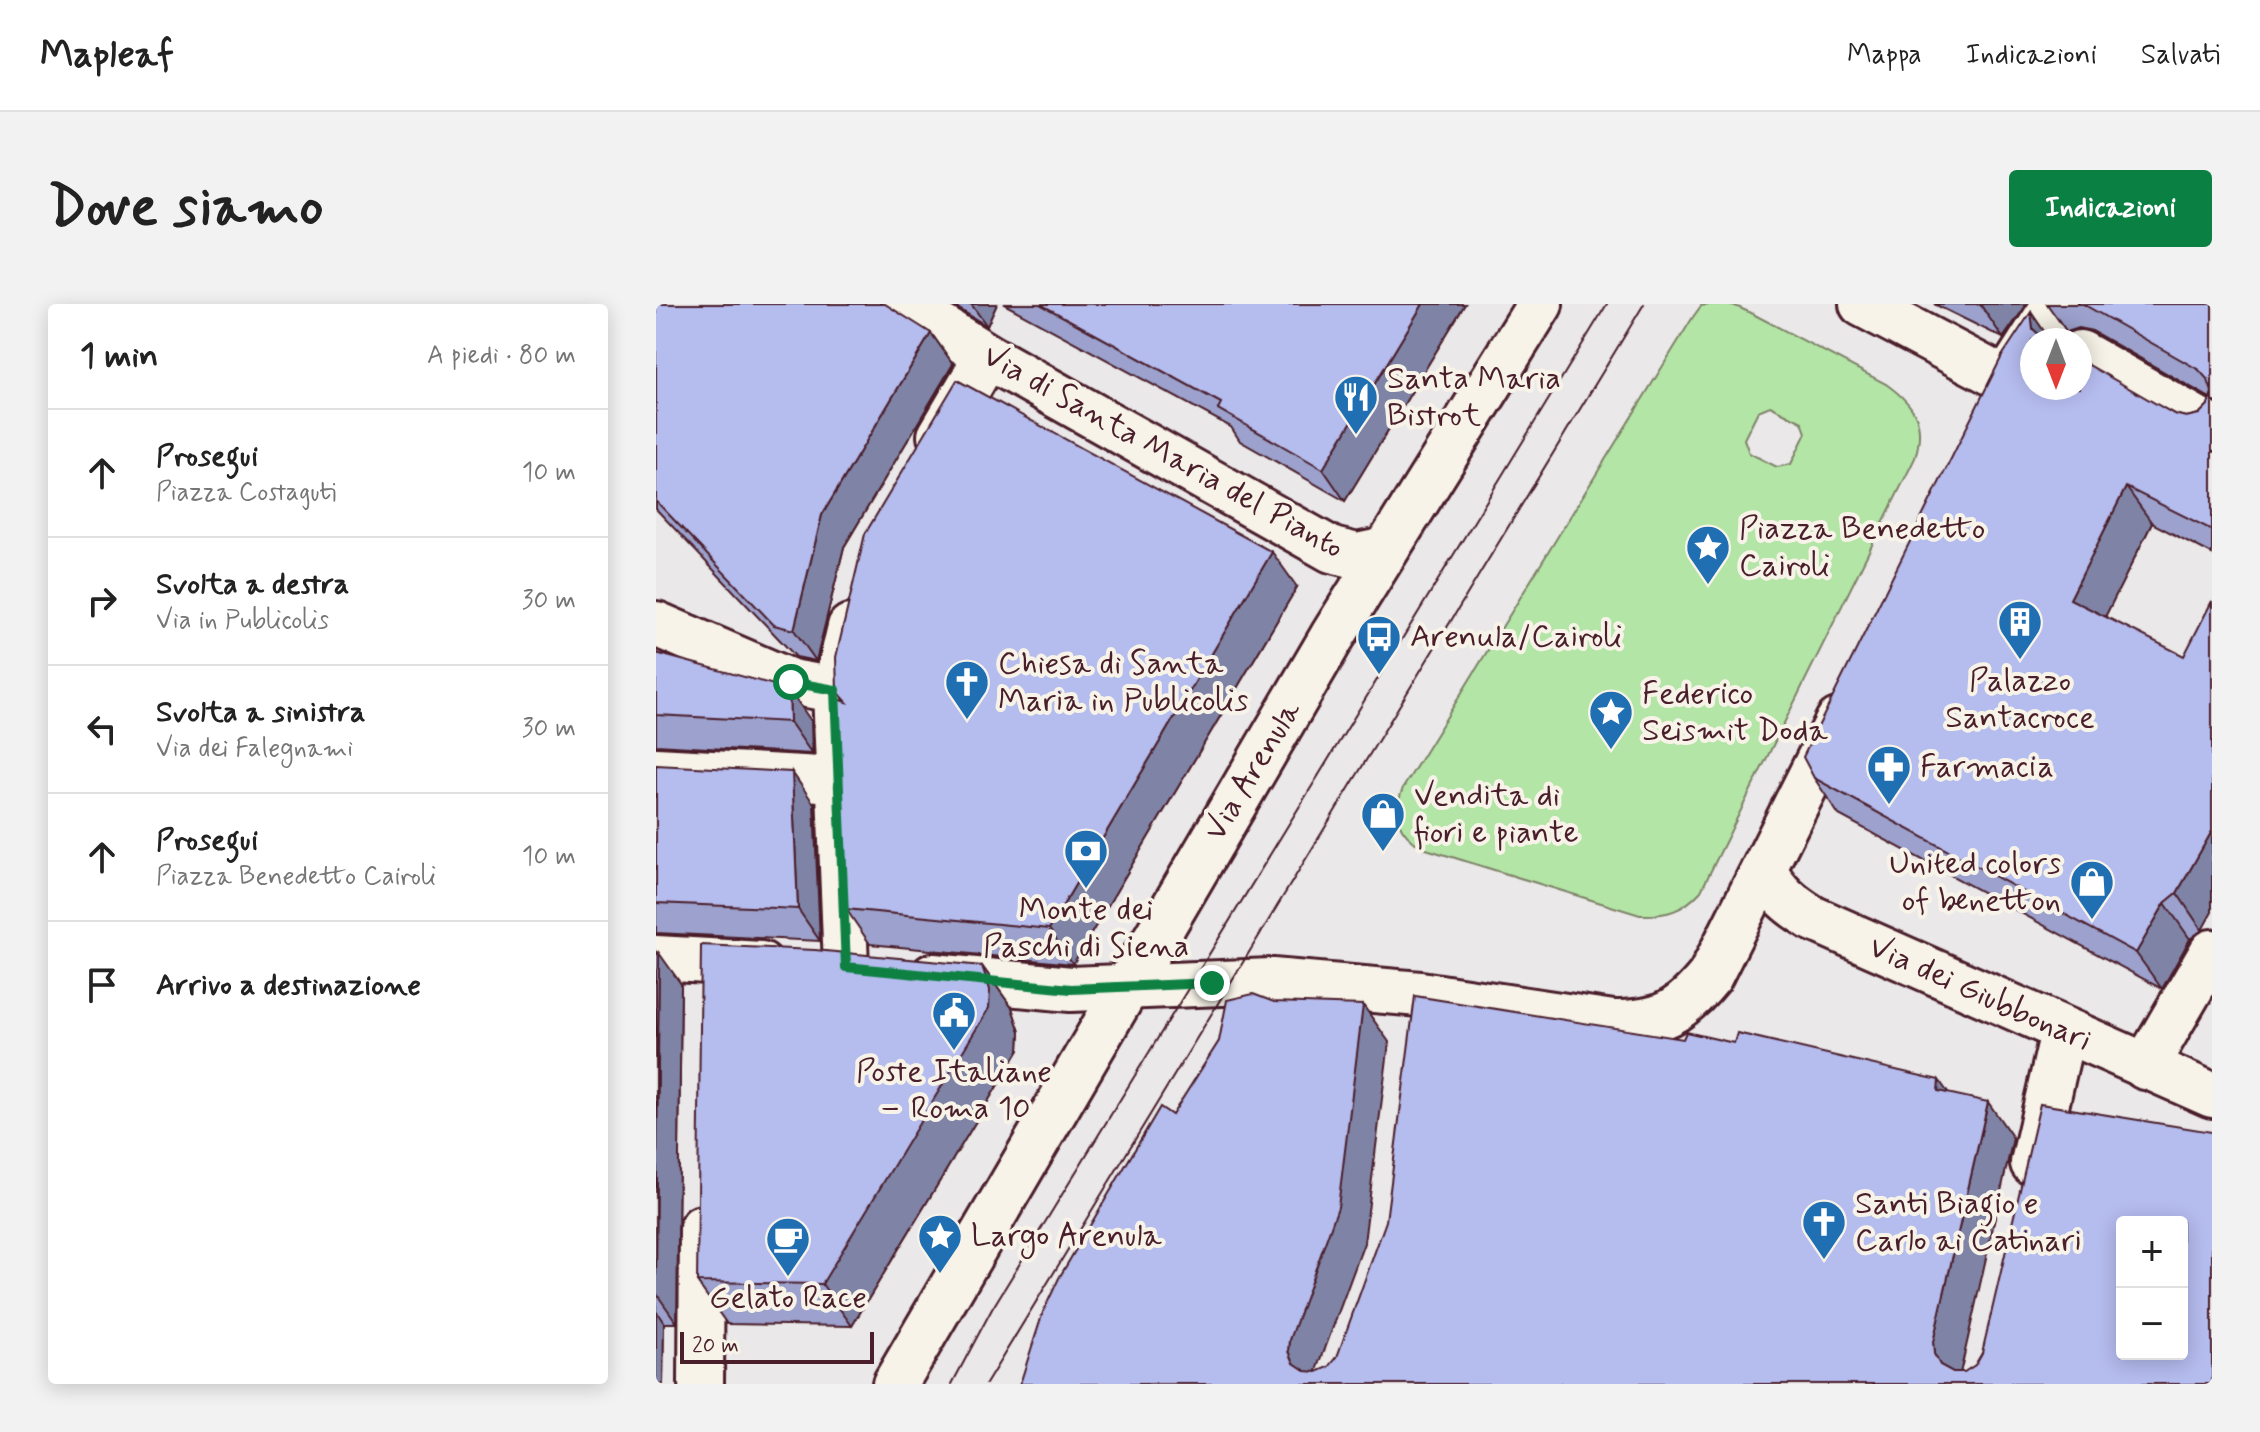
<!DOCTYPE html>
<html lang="it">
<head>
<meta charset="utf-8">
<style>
	:root { --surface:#fff; --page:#f2f2f2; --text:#222; --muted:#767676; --line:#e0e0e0; --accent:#0b8043 }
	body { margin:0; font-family:Mynerve,sans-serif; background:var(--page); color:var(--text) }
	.controls { position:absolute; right:24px; bottom:24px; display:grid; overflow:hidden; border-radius:8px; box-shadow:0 4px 20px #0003 }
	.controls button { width:72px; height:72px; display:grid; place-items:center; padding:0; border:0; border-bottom:2px solid var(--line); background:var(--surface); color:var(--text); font:40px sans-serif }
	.compass { position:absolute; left:1364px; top:24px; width:72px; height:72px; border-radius:50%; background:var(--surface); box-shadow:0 4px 20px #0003; rotate:180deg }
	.scale { position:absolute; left:24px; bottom:20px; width:194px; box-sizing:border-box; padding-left:8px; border:4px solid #4a1f2b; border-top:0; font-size:22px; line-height:28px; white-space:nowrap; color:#4a1f2b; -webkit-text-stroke:6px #f7f3e8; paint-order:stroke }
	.stop { position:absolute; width:24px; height:24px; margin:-18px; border:6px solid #0b8043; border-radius:50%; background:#fff }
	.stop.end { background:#0b8043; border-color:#fff; box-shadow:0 2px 8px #0008 }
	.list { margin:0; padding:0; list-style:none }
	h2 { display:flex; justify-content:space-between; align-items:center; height:104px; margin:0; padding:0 32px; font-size:34px }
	h2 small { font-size:26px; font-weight:400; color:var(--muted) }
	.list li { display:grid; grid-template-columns:52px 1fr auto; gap:24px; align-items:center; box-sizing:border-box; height:128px; padding:0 32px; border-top:2px solid var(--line) }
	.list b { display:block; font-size:30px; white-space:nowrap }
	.list p { margin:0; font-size:26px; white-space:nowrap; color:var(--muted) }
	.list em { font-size:26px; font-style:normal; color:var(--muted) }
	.icon { flex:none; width:44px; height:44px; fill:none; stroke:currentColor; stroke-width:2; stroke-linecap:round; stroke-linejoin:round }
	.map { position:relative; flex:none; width:1556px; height:1080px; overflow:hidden; border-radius:8px }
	header { display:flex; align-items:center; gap:48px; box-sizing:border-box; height:112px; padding:0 40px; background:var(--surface); border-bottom:2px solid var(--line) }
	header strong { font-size:38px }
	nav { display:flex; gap:44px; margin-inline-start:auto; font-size:28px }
	.intro { display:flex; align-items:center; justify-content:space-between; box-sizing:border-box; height:192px; padding:0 48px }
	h1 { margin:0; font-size:56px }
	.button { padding:20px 36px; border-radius:8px; background:var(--accent); color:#fff; font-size:28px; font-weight:700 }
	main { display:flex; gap:48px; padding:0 48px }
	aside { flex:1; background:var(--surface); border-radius:8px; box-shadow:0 4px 20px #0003 }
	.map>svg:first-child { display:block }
	.green { fill:#b3e5a6; stroke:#7e8268; stroke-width:2; fill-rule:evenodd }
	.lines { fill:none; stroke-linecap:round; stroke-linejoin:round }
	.minor-casing { stroke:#4a1f2b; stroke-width:50 }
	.minor { stroke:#f7f3e8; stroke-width:44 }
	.tram { stroke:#4a1f2b; stroke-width:2 }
	.wall { fill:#9ca2cd; stroke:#4a1f2b; stroke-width:2 }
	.shaded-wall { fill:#7f84a7; stroke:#4a1f2b; stroke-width:2 }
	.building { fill:#b5bcee; stroke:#4a1f2b; stroke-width:2; fill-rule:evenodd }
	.route { stroke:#0b8043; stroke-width:10 }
	.labels { text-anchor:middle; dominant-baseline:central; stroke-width:8; stroke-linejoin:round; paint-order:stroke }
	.poi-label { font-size:32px; fill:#4a1f2b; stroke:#f7f3e8; text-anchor:start }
	.street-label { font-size:32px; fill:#4a1f2b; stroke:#f7f3e8 }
</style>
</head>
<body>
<header>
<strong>Mapleaf</strong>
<nav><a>Mappa</a><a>Indicazioni</a><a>Salvati</a></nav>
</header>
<div class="intro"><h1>Dove siamo</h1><a class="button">Indicazioni</a></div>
<main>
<aside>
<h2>1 min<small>A piedi · 80 m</small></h2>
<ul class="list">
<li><svg class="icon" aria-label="ahead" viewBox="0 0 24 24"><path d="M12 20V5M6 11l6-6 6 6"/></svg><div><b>Prosegui</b><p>Piazza Costaguti</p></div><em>10 m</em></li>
<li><svg class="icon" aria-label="right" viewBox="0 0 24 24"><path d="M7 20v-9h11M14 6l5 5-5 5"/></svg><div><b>Svolta a destra</b><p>Via in Publicolis</p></div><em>30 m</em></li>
<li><svg class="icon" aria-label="left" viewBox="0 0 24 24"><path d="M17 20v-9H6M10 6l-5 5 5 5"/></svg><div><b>Svolta a sinistra</b><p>Via dei Falegnami</p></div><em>30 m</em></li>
<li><svg class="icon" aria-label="ahead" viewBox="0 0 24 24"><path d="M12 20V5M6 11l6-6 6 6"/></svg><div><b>Prosegui</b><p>Piazza Benedetto Cairoli</p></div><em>10 m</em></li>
<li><svg class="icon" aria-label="arrive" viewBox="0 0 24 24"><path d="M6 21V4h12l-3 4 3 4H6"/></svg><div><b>Arrivo a destinazione</b></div></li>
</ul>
</aside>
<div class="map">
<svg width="1556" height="1080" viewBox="0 0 1556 1080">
	<rect width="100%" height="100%" fill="#eae8e9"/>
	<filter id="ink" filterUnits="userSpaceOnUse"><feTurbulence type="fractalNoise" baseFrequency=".0125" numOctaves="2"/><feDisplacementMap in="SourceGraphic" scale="16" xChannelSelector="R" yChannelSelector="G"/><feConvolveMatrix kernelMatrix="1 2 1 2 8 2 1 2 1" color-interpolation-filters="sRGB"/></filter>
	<g filter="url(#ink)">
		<path class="green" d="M1055,0L1077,1L1095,9L1230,80C1259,101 1270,118 1259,154L1045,587C1027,607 1011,612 984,611L767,544C741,528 736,512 747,484L1037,13L1045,2ZM1114,102L1146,118L1150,129L1135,160L1121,163L1093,149L1088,135L1102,107Z"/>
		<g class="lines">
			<g class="minor-casing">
				<g id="minor">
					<path d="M248,0L331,52L676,246L701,252L730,246"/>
					<path d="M1206,0L1350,76"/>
					<path d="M1424,49L1556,124"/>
					<path d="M1353,72L1399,0"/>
					<path d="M284,132L331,52"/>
					<path d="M0,320L135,378L179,386"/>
					<path d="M0,466L183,476"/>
					<path d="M1109,567C1120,589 1135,601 1156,614L1556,791"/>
					<path d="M0,654L105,660"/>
					<path d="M190,663L179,386L194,323"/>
					<path d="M277,672L415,685L616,677L764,690L957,719C1005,719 1024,709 1054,672L1182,417"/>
					<path d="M1489,763L1556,648"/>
					<path d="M1377,859L1407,728"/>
					<path d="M45,1080L46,924"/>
					<path d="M239,1080L676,333L884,0"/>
				</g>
			</g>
			<use href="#minor" class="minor"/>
			<g class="tram">
				<path d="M296,1080L336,1005L951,0"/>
				<path d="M330,1080L988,0"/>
			</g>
		</g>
		<g class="wall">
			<path d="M0,0L275,29L297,60L188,243L160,357L140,353L0,205Z"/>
			<path d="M295,0H341L331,22Z"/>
			<path d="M348,0H809L689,197L584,137L575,123Z"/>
			<path d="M1278,0H1371L1347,34Z"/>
			<path d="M1391,0H1556V250L1496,219L1449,312L1546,626L1534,635L1506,685L1183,511L1158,474L1376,36L1518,110L1530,113L1543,110L1552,101L1554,94L1436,27L1423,24L1411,28Z"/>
			<path d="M641,283L417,660L214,640L190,605L188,397L181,387Z"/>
			<path d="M0,349L155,417L156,450L0,441Z"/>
			<path d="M0,461L158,500L164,637L0,629Z"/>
			<path d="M0,648L25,680L21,1019H8L7,1080H0Z"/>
			<path d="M326,662L356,704L364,728L363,746L196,1022L71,1020L41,978Z"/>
		</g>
		<g class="shaded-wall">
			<path d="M315,0H341L331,22Z"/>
			<path d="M767,0H809L689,197L667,165Z"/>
			<path d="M1324,0H1371L1347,34Z"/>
			<path d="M1375,8L1394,36H1385L1377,25Z"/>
			<path d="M275,29L297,60L188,243L160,357L138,326L166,211Z"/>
			<path d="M1470,183L1496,219L1440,331L1414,295Z"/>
			<path d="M616,248L641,283L417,660L393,625Z"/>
			<path d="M133,385L155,417L156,450L134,418Z"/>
			<path d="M136,468L158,500L164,637L142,605Z"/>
			<path d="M1556,527V608L1546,626L1521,589Z"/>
			<path d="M1509,599L1534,635L1506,685L1480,649Z"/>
			<path d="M3,649L25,680L21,1019L0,989Z"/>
			<path d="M326,662L356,704L364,728L363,746L196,1022L166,980Z"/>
			<path d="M707,701L733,738L708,939L659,1072V1080L638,1059L633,1047L634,1036Z"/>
			<path d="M1283,776L1309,813L1282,787Z"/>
			<path d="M1332,798L1357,834L1303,1074L1284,1061L1278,1050L1277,1038Z"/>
			<path d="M0,1007L8,1019L7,1080H0Z"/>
		</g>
		<g class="building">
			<path d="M0,0H229L275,29L166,211L138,326L118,321L0,197Z"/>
			<path d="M384,0H767L667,165L562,105L565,99Z"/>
			<path d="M1427,0H1556V226L1470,183L1414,295L1528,352L1556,297V527L1521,589L1509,599L1480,649L1158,474L1147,453L1346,52L1375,8L1377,25L1389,36H1376V84H1424V56L1518,110L1530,113L1543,110L1552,101L1556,88L1552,76L1543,66Z"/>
			<path d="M301,76L616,248L393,625L190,605L181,395L191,398L181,387L180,353L209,230Z"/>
			<path d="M0,349L133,385L134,418L0,411Z"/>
			<path d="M0,461L136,468L142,605L0,599Z"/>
			<path d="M45,641L159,646L326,662L334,686L333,704L166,980L41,978Z"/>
			<path d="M0,648L3,649L0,878Z"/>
			<path d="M597,690L618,698L707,701L682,903L634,1036L633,1047L638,1059L650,1067L661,1068L673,1063L681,1053L730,917L759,692L1027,735L1030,728L1078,739L1081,729L1283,776L1282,787L1332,798L1277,1038L1278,1050L1284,1061L1297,1068H1308L1319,1061L1326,1049L1384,800L1556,828V1080H364L387,1008L403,974L504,803L516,811L563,737L571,696ZM1466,918H1526V1050H1466Z"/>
		</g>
	</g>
	<g class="lines" filter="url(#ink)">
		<path class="route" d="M135,378L179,386L190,663L415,685L556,679"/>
	</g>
	<defs>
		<g id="restaurant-pin" transform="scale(2.3)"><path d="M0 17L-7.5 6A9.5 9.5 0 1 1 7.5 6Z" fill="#1f6fb2" stroke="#f7f3e8"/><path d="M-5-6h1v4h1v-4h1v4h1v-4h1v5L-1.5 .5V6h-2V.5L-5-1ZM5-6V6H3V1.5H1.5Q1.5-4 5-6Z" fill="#fff"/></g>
		<g id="sight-pin" transform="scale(2.3)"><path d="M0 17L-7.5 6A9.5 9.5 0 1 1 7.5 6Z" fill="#1f6fb2" stroke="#f7f3e8"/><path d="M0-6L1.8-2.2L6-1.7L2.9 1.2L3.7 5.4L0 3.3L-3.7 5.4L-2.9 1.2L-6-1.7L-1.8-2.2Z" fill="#fff"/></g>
		<g id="building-pin" transform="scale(2.3)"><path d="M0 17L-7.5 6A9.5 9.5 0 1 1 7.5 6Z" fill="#1f6fb2" stroke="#f7f3e8"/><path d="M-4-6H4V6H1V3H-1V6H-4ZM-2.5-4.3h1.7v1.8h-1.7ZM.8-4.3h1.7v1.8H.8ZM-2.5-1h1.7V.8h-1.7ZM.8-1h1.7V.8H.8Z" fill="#fff"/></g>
		<g id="bus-pin" transform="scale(2.3)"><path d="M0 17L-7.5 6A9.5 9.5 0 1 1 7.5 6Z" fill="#1f6fb2" stroke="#f7f3e8"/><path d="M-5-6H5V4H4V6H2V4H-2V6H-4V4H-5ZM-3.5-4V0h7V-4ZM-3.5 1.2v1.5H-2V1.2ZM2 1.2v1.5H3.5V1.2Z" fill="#fff"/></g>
		<g id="church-pin" transform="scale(2.3)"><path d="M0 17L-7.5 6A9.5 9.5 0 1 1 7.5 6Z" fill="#1f6fb2" stroke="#f7f3e8"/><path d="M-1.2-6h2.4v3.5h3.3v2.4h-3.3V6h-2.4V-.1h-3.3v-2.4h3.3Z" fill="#fff"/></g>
		<g id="pharmacy-pin" transform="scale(2.3)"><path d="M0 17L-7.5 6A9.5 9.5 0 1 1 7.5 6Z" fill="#1f6fb2" stroke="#f7f3e8"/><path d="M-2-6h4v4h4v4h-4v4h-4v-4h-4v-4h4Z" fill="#fff"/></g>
		<g id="shop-pin" transform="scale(2.3)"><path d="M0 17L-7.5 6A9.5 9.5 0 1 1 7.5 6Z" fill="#1f6fb2" stroke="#f7f3e8"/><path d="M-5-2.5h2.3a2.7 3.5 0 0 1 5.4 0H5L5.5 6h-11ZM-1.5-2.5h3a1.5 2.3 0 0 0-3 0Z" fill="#fff"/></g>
		<g id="bank-pin" transform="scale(2.3)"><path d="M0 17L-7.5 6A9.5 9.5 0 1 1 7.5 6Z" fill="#1f6fb2" stroke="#f7f3e8"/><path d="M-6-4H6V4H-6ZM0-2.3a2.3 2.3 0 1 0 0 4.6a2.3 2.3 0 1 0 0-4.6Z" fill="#fff"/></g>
		<g id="civic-pin" transform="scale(2.3)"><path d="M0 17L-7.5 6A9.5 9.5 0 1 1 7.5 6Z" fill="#1f6fb2" stroke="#f7f3e8"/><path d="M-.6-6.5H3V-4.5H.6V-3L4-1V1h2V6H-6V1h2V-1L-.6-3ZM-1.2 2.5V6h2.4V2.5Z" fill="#fff"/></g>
		<g id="cafe-pin" transform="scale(2.3)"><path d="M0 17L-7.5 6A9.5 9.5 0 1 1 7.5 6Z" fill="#1f6fb2" stroke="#f7f3e8"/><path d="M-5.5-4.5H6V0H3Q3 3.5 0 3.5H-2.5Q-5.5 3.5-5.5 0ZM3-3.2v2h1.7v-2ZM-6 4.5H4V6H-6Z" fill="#fff"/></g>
	</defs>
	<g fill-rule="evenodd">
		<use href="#restaurant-pin" x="700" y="93"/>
		<use href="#sight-pin" x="1052" y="243"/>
		<use href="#building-pin" x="1364" y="318"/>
		<use href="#bus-pin" x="723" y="333"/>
		<use href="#church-pin" x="311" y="378"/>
		<use href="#sight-pin" x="955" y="408"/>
		<use href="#pharmacy-pin" x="1233" y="463"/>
		<use href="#shop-pin" x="727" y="510"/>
		<use href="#bank-pin" x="430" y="547"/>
		<use href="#shop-pin" x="1436" y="578"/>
		<use href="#civic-pin" x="298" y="709"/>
		<use href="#church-pin" x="1168" y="918"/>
		<use href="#sight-pin" x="284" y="932"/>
		<use href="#cafe-pin" x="132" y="935"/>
	</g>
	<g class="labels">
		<g class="poi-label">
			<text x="731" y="75">Santa Maria<tspan x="731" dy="37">Bistrot</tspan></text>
			<text x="1083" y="225">Piazza Benedetto<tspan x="1083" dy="37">Cairoli</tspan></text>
			<text x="754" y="333">Arenula/Cairoli</text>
			<text x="342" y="360">Chiesa di Santa<tspan x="342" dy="37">Maria in Publicolis</tspan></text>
			<text x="1364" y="377" text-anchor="middle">Palazzo<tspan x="1364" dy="37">Santacroce</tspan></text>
			<text x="986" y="390">Federico<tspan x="986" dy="37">Seismit Doda</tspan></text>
			<text x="1264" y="463">Farmacia</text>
			<text x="758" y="492">Vendita di<tspan x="758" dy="37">fiori e piante</tspan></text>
			<text x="1405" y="560" text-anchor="end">United colors<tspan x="1405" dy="37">of benetton</tspan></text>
			<text x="430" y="606" text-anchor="middle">Monte dei<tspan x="430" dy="37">Paschi di Siena</tspan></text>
			<text x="298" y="768" text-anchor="middle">Poste Italiane<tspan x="298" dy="37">– Roma 10</tspan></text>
			<text x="1199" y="900">Santi Biagio e<tspan x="1199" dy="37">Carlo ai Catinari</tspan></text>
			<text x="315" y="932">Largo Arenula</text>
			<text x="132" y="994" text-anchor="middle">Gelato Race</text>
		</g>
		<g class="street-label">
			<text transform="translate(507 148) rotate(29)">Via di Santa Maria del Pianto</text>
			<text transform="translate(597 467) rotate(-59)">Via Arenula</text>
			<text transform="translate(1324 690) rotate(24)">Via dei Giubbonari</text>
		</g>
	</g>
</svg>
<div class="controls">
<button>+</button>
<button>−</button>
</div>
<svg class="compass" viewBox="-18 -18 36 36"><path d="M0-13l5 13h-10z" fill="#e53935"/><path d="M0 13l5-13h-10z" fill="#767676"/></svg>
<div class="scale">20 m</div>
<div class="stop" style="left:135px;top:378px"></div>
<div class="stop end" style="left:556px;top:679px"></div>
</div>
</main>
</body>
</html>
